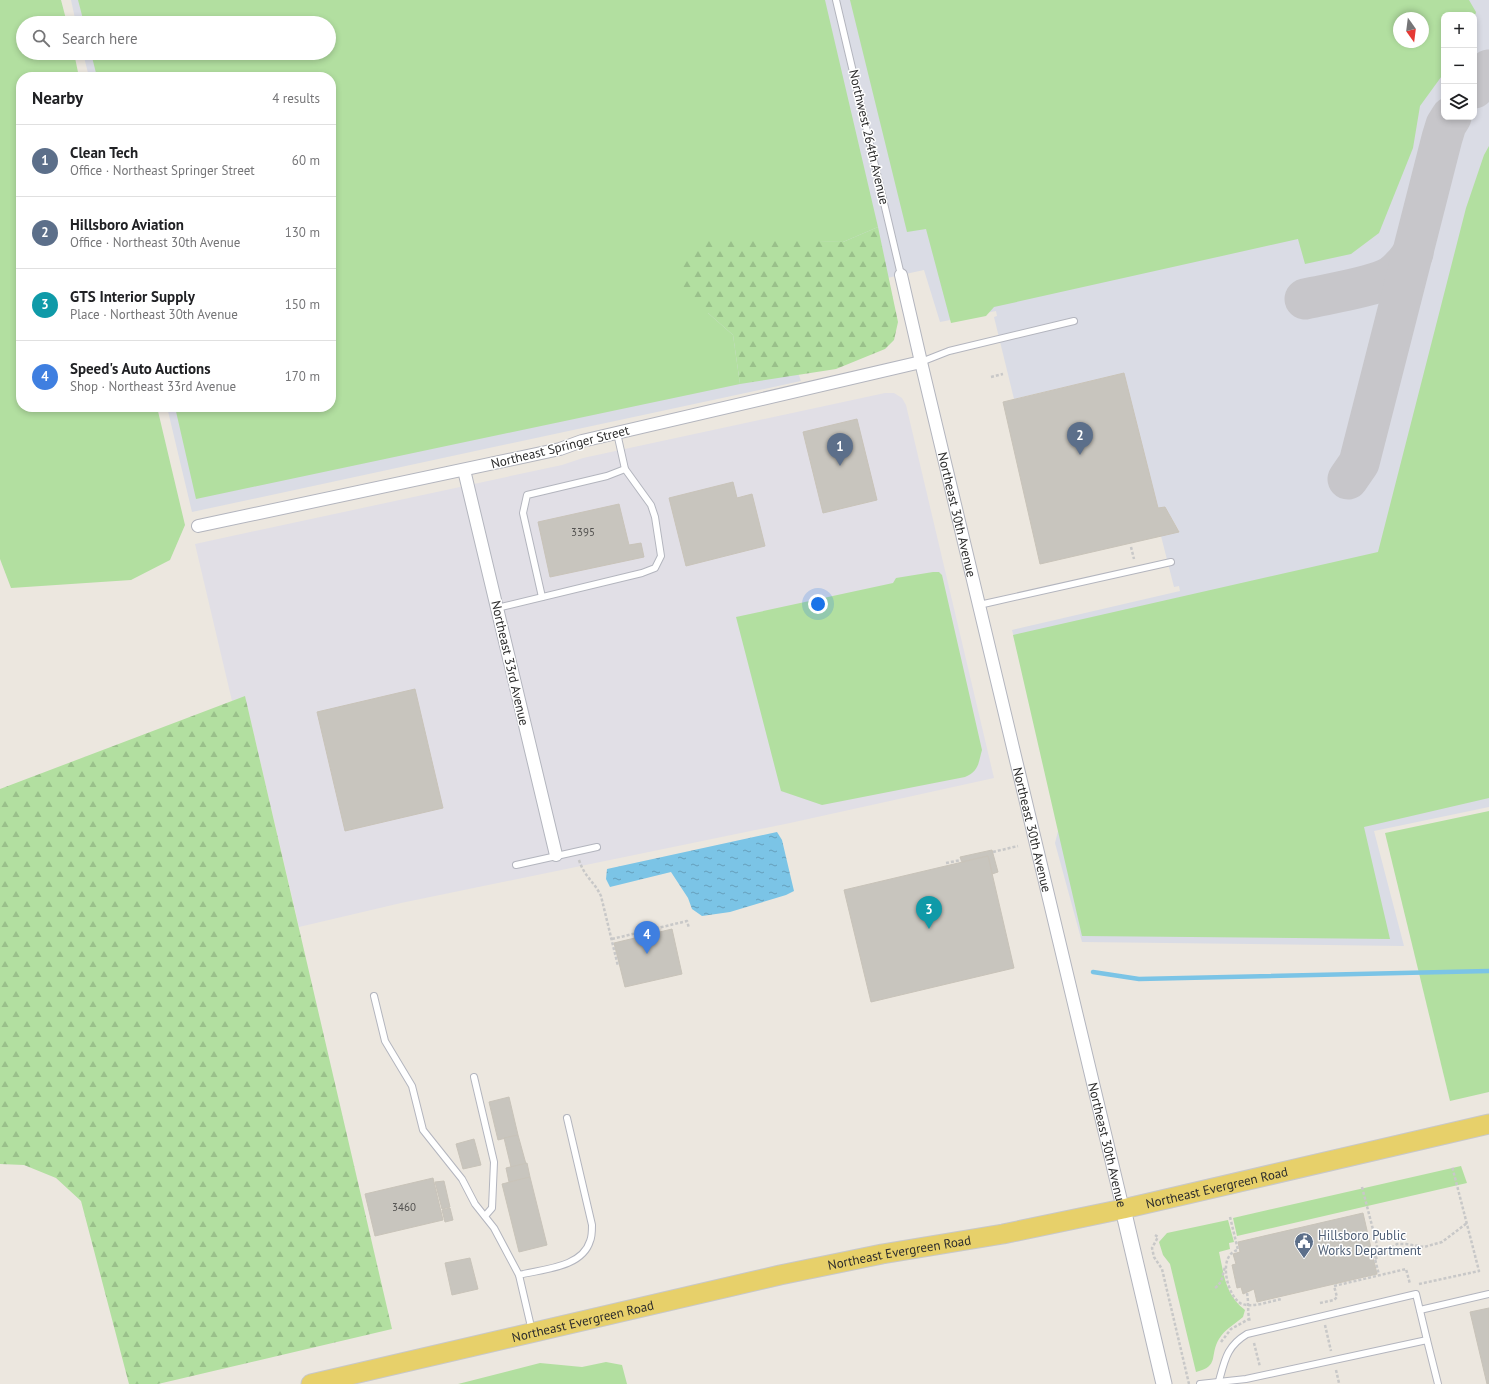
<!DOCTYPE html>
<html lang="en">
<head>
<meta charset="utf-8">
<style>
	:root { --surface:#fff; --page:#f6f6f6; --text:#202124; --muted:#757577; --line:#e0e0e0; --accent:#4c62ed }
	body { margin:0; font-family:"PT Sans",sans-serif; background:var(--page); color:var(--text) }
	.controls { position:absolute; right:12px; top:12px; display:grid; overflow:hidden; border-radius:8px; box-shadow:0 2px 6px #0003 }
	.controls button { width:36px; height:36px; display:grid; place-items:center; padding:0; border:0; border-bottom:1px solid var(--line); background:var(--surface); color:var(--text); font:20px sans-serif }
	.compass { position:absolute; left:1393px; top:12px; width:36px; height:36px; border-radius:50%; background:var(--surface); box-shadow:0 2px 6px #0003; rotate:166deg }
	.you { position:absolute; left:818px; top:604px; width:14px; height:14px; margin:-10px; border:3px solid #fff; border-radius:50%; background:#1a73e8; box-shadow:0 0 0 6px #1a73e833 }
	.badge { display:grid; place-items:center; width:26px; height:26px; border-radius:50%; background:var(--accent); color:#fff; font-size:13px; font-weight:700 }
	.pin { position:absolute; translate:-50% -33px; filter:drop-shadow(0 1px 2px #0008) }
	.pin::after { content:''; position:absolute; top:21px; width:14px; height:12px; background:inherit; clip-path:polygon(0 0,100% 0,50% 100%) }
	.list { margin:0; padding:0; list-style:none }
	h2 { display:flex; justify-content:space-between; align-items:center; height:52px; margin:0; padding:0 16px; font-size:17px }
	h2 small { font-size:13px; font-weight:400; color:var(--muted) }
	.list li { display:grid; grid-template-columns:26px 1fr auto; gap:12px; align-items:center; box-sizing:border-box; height:72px; padding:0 16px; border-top:1px solid var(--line) }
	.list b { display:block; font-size:15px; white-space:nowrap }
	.list p { margin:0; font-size:13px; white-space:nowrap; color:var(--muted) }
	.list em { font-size:13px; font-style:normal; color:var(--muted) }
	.icon { flex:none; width:22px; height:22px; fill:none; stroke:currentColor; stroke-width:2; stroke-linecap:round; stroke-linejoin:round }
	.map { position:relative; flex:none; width:1489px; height:1384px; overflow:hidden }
	.search { position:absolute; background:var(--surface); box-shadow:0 2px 6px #0003; left:16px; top:16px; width:320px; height:44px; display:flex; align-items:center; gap:10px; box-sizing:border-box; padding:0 14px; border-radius:22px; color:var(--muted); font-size:15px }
	.panel { position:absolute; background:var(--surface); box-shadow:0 2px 6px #0003; left:16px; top:72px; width:320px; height:340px; border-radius:16px }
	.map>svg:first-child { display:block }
	.industrial { fill:#e1dfe6 }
	.airport { fill:#dadce5; fill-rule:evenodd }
	.green { fill:#b2dfa0; fill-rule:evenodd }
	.forest { fill:url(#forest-firs) }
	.water { fill:url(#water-ripples) }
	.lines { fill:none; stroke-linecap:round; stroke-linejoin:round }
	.stream { stroke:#7bc4e6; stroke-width:4.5 }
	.taxiway { stroke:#c7c6ca; stroke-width:41 }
	.building { fill:#c8c5be; stroke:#c8c3b9 }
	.service-casing { stroke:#b3b5be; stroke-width:8 }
	.minor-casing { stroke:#b3b5be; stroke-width:14 }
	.tertiary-casing { stroke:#b3b5be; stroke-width:17 }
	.primary-casing { stroke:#c8c8c8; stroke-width:21 }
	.path { stroke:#c8c8c8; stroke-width:2.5; stroke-dasharray:3 2; stroke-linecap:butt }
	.service { stroke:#fff; stroke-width:6 }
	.minor { stroke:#fff; stroke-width:12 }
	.tertiary { stroke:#fff; stroke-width:15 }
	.primary { stroke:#e7d06a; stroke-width:19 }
	.labels { text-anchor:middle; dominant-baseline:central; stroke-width:3; stroke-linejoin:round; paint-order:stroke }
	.number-label { font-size:11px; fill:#535250 }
	.street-label { font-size:13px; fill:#2c2c2c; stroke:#fff }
	.service-label { font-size:13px; fill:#4e5e75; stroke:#fff; text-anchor:start }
</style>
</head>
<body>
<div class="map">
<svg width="1489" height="1384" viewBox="0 0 1489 1384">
	<defs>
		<pattern id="forest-firs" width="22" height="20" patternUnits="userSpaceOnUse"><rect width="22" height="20" fill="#b2dfa0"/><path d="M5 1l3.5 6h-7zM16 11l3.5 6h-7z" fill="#99c08a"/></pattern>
		<pattern id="water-ripples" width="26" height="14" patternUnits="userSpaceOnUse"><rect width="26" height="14" fill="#7bc4e6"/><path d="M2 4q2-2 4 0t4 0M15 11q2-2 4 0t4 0" fill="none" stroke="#659fbb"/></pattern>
	</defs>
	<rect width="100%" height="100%" fill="#ece7df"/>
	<path class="industrial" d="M885,393H894L902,398L906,405L994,778L790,823L401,903L299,927L245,697L232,701L195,544L562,465L583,458Z"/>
	<path class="airport" d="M71,0H1489V807L1374,831L1404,946L1082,942L1055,843L1060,823L1012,630L1180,591L1179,586L1174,587L1161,536L1179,531L1165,507L1158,508L1124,373L1014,399L994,317L997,316L996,311L940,322L924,270L887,278L798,373L801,381L192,512L167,407H331V77H89L83,53H329V23H76ZM1444,15H1474V117H1444ZM1399,18H1423V42H1399Z"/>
	<g class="green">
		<path d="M0,0H61L67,23H23V53H74L79,77H21V407H157L185,525L170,560L131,580L11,588L0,559Z"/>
		<path d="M78,0H825L878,227L843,242L791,241L708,313L733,335L740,384L196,499L175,407H331V77H97L91,53H329V23H84Z"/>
		<path d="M850,0H1469L1476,12L1474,20V15H1444V73L1420,106L1413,148L1379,233L1351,254L1305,264L1298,239L994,307L986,316L951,323L926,229L907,232ZM1399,18H1423V42H1399Z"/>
		<path d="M1489,146V798L1364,827L1390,939L1082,936L1013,635L1378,552L1466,208L1484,155Z"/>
		<path d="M933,572H939L942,575L982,750C978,764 979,771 965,777L822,805L781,791L736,617L893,583L896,578Z"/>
		<path d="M1489,811V1092L1450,1101L1385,833Z"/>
		<path d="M1461,1166L1467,1183L1237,1236L1233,1218Z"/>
		<path d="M1228,1220L1234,1242L1229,1243L1230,1249L1219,1252C1224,1274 1225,1295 1245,1310L1243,1317C1235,1324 1225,1329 1219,1339C1209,1356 1220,1366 1196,1372L1170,1264L1163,1255L1159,1242L1167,1233Z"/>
		<path d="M606,1362L622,1365L627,1384H458L540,1363L582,1367Z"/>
	</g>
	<g class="forest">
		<path d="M878,227L898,322L894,340L885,349L836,369L740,384L733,335L708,313L681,284L682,260L690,249L717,237L843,242Z"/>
		<path d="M245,696L392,1329L158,1384H129L81,1201L56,1178L24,1165L0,1164V789Z"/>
	</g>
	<path class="water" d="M777,832L782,840L794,891L786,895L730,912L702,916L692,909L688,898L671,872L610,887L606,879L607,869Z"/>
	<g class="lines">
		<path class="stream" d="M1093,972L1139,979L1489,971"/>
		<g class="taxiway">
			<path d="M1474,88L1489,70"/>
			<path d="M1305,299C1326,294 1375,287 1392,276C1400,270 1407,262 1413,253"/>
			<path d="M1348,479L1359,463L1442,138L1446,125L1451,117"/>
		</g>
	</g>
	<g class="building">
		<path d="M1124,373L1158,508L1165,507L1179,532L1040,564L1003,402Z"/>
		<path d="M857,419L877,500L823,513L803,432Z"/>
		<path d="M733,482L737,498L752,494L765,546L686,566L669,498Z"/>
		<path d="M619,504L629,545L641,543L644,557L550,577L538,522Z"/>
		<path d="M415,689L443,808L345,831L317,712Z"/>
		<path d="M992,850L998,872L992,874L988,856L962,862L960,857Z"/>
		<path d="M988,856L1014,968L871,1002L844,890Z"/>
		<path d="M672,929L682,974L625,987L614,943Z"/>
		<path d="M509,1097L518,1135L498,1140L489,1102Z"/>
		<path d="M518,1135L526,1164L511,1167L504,1138Z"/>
		<path d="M474,1139L481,1165L463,1169L456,1144Z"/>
		<path d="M527,1163L530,1177L509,1182L506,1168Z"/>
		<path d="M530,1177L547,1245L519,1252L502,1184Z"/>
		<path d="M433,1178L443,1220L375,1236L365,1194Z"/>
		<path d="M444,1181L450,1207L442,1209L435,1182Z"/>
		<path d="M450,1208L453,1220L445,1222L442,1210Z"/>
		<path d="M1363,1213L1377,1274L1257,1302L1254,1289L1243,1294L1241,1287L1237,1288L1232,1265L1236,1264L1233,1254L1240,1252L1238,1242Z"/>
		<path d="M470,1258L478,1289L452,1295L445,1263Z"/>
		<path d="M1489,1308V1384H1487L1470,1312Z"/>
	</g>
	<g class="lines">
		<g class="service-casing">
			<g id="service">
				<path d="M836,0L901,275"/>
				<path d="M921,362L949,351L1074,321"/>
				<path d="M542,597L523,513L527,495L607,476L625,469"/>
				<path d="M979,605L1171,562"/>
				<path d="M497,608L642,573L655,568L661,556L655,517L651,505L625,469L617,433"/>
				<path d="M516,865L597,847"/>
				<path d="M374,996L385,1041L412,1086L423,1130L462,1179L475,1204L494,1228L519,1275L532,1331"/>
				<path d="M474,1077L494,1162L492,1208L485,1216"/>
				<path d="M519,1275C542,1269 582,1268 590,1241C592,1237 592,1230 592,1225L567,1118"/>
				<path d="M1420,1310L1489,1294"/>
				<path d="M1219,1381C1225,1359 1227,1346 1247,1334L1416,1294L1427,1340"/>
				<path d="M1200,1384L1246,1379L1427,1340L1438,1384"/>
			</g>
		</g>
		<g class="minor-casing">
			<g id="minor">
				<path id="s1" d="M901,275L921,362L1123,1209"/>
				<path d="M464,470L556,855"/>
				<path d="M198,526L560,449L582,441L921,362"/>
			</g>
		</g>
		<g class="tertiary-casing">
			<path id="tertiary" d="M1123,1209L1164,1384"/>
		</g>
		<g class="primary-casing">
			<g id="primary">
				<path id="s2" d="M311,1384L780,1275L882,1254L1003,1234L1123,1209L1489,1124"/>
			</g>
		</g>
		<g class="path">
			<path d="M991,377L1003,374"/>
			<path d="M1131,547L1134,559"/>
			<path d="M993,852L1018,846"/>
			<path d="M579,860C585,878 594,881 601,896L618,966"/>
			<path d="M946,863L961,860"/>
			<path d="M612,939L687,921L689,928"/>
			<path d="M1362,1187L1377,1245L1375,1259L1379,1275"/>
			<path d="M1230,1217L1238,1250C1216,1255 1228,1299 1242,1304C1254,1308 1270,1301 1282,1299"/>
			<path d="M1155,1235L1158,1237L1152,1248L1154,1257L1162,1269L1189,1384"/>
			<path d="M1375,1259L1397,1244H1406L1424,1247L1442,1242L1467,1223"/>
			<path d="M1419,1284L1479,1271L1452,1166"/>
			<path d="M1215,1288C1223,1282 1222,1276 1225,1267"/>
			<path d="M1247,1293C1249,1303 1247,1312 1250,1322"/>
			<path d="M1320,1303L1334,1300L1337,1297L1334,1286L1406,1269L1410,1284"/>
			<path d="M1325,1325L1331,1351"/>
			<path d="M1221,1342L1231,1329L1249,1319"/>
			<path d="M1254,1343L1260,1367"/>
			<path d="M1336,1370L1339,1383"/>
		</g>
		<use href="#service" class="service"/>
		<use href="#minor" class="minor"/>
		<use href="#tertiary" class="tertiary"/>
		<use href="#primary" class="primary"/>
	</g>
	<defs>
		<g id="civic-pin" transform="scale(1)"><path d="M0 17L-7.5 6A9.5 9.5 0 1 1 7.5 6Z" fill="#5c6f8a" stroke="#fff"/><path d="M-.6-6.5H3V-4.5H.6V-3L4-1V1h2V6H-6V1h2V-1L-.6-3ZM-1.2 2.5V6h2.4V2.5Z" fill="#fff"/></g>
	</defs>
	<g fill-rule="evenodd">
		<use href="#civic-pin" x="1304" y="1242"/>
	</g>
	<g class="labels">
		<g class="number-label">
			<text x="583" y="532">3395</text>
			<text x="404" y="1207">3460</text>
		</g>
		<g class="street-label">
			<text transform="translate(869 137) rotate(77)">Northwest 264th Avenue</text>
			<text transform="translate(560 447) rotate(-14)">Northeast Springer Street</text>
			<text stroke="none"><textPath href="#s1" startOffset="246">Northeast 30th Avenue</textPath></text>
			<text transform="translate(510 663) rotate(77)">Northeast 33rd Avenue</text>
			<text stroke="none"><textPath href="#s1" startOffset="570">Northeast 30th Avenue</textPath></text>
			<text stroke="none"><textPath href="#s1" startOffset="894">Northeast 30th Avenue</textPath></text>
			<text stroke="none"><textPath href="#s2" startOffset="927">Northeast Evergreen Road</textPath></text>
			<text stroke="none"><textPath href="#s2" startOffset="603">Northeast Evergreen Road</textPath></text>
			<text stroke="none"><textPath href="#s2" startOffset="279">Northeast Evergreen Road</textPath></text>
		</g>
		<g class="service-label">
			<text x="1318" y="1235">Hillsboro Public<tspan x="1318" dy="15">Works Department</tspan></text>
		</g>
	</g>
</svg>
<div class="controls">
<button>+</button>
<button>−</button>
<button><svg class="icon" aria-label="layers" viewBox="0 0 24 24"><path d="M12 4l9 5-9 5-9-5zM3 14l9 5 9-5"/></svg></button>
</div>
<svg class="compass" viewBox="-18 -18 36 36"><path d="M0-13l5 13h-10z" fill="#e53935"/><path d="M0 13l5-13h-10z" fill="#757577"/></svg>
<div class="you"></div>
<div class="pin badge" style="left:840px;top:466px;background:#5c6f8a">1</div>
<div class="pin badge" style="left:1080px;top:455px;background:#5c6f8a">2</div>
<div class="pin badge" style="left:929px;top:929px;background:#0f9aa8">3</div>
<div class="pin badge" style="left:647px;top:954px;background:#3f7fe0">4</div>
<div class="search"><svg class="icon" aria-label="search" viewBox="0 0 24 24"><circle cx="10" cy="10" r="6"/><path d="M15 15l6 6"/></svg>Search here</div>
<section class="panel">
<h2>Nearby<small>4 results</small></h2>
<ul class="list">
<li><span class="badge" style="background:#5c6f8a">1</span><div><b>Clean Tech</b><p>Office · Northeast Springer Street</p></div><em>60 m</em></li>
<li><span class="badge" style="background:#5c6f8a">2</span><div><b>Hillsboro Aviation</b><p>Office · Northeast 30th Avenue</p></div><em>130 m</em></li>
<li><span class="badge" style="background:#0f9aa8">3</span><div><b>GTS Interior Supply</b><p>Place · Northeast 30th Avenue</p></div><em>150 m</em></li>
<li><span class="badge" style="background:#3f7fe0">4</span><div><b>Speed's Auto Auctions</b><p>Shop · Northeast 33rd Avenue</p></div><em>170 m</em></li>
</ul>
</section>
</div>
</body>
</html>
